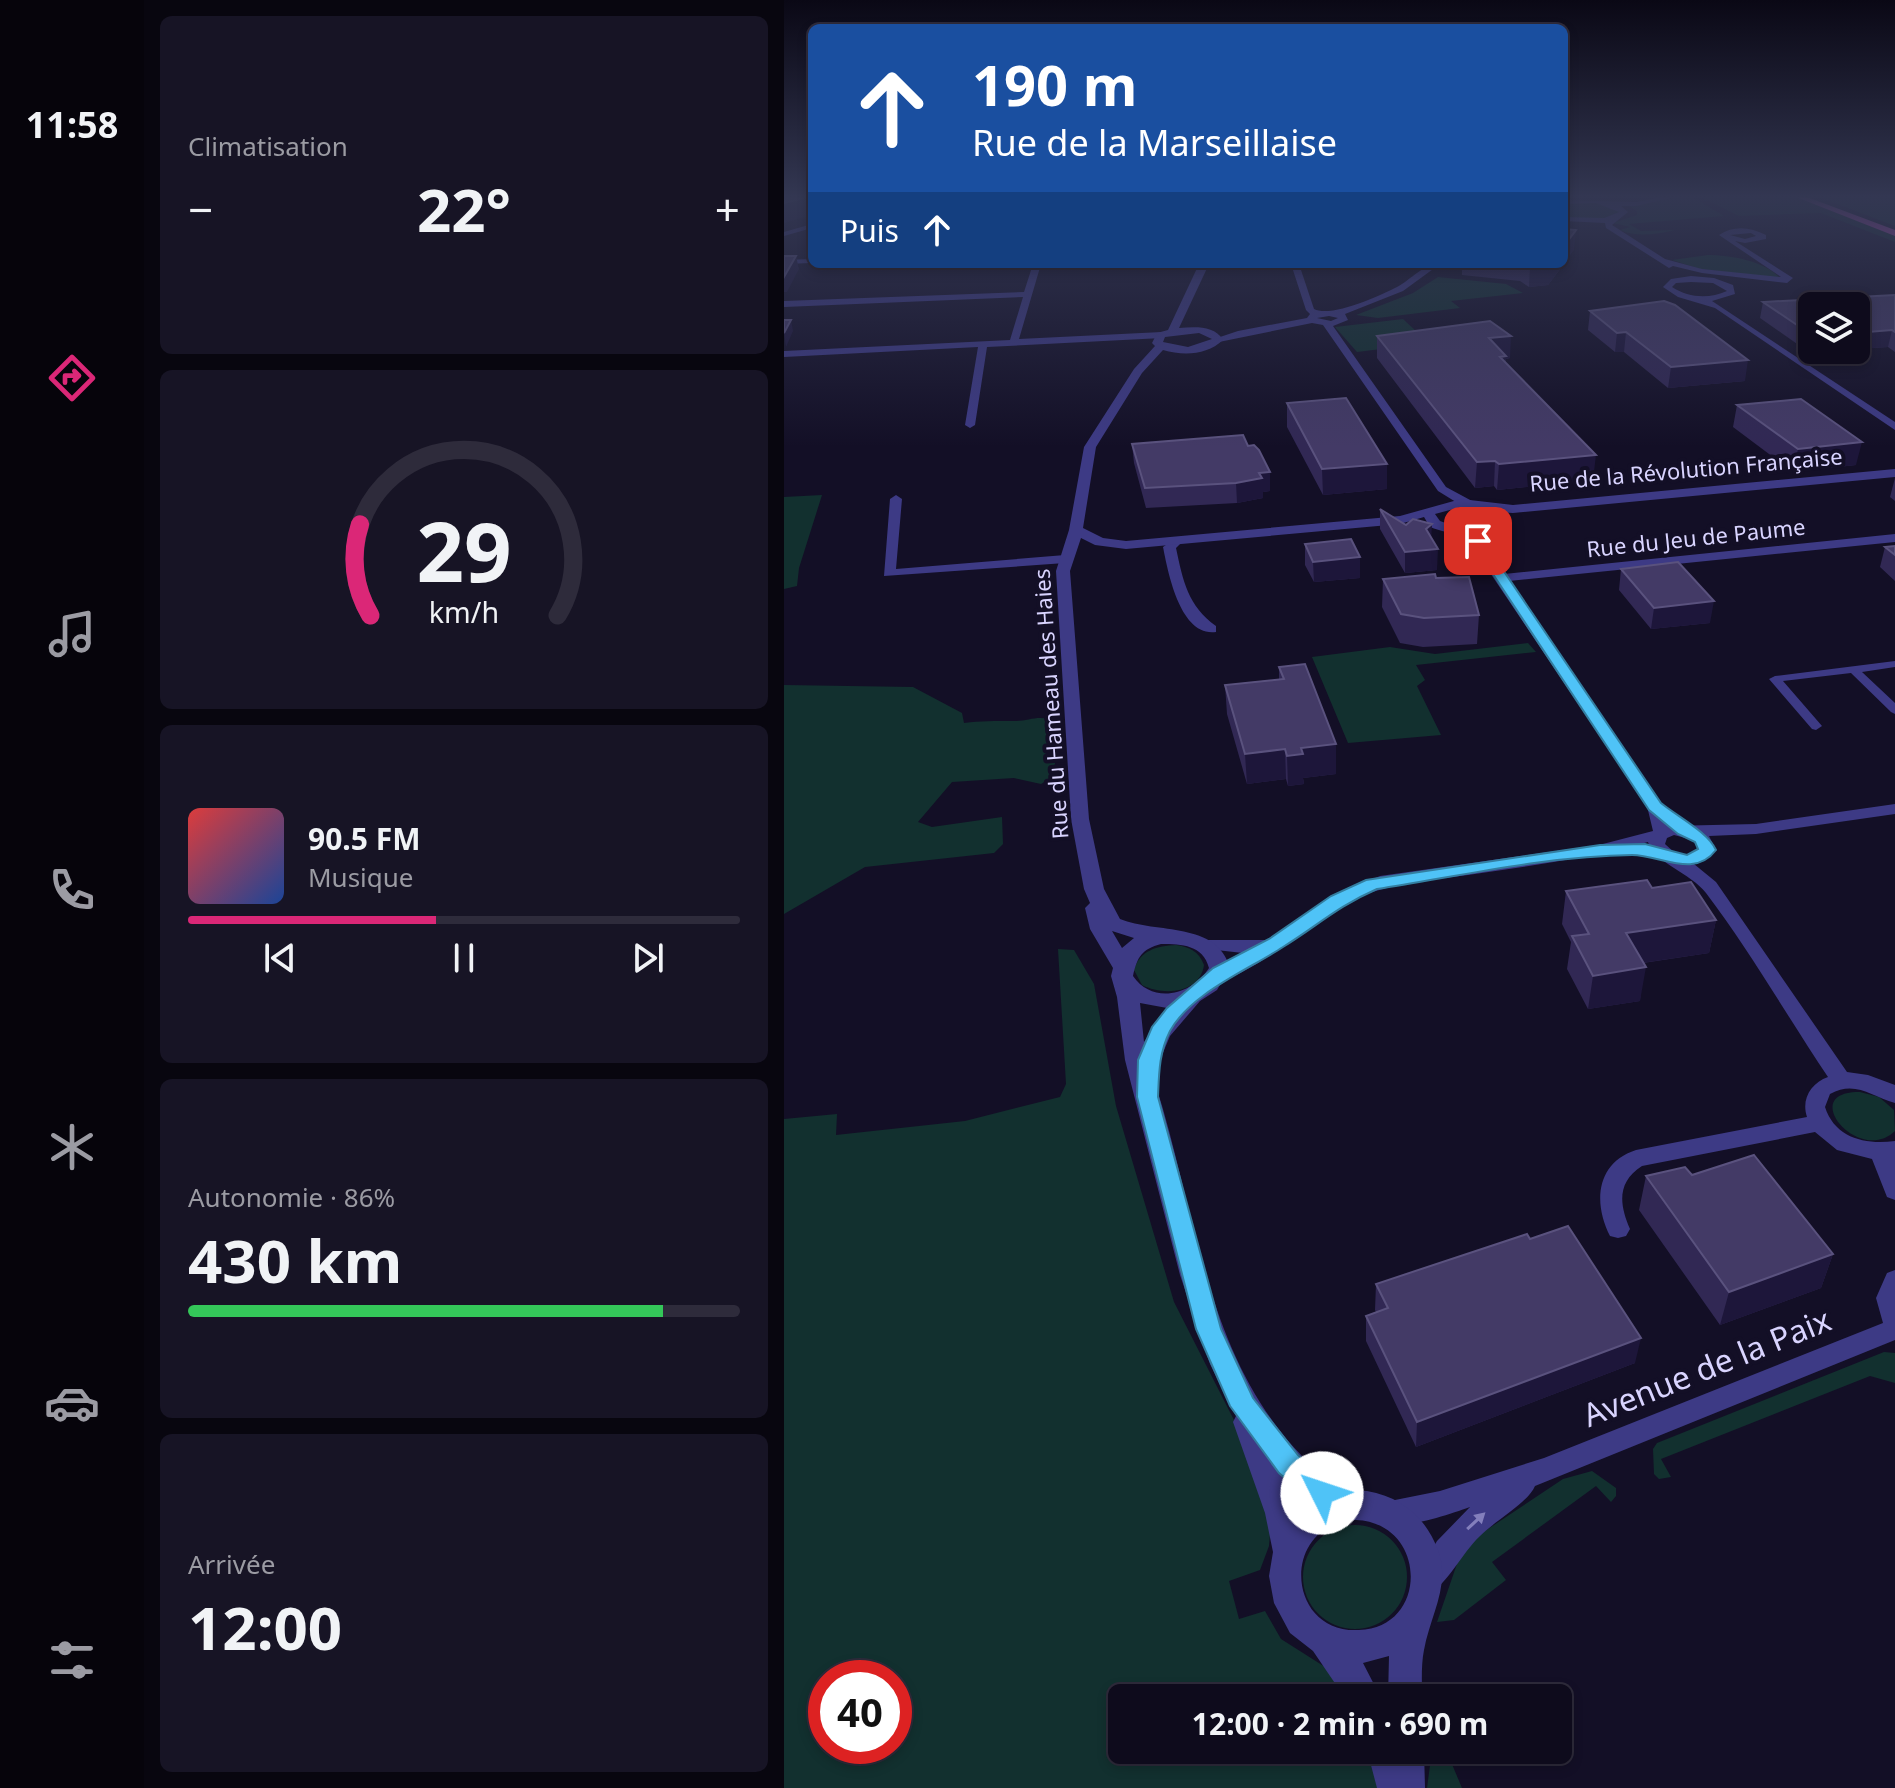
<!DOCTYPE html>
<html lang="fr">
<meta charset="utf-8">
<style>
body{margin:0;font-family:"Noto Sans",sans-serif;background:#171425;color:#f1f3f6;height:100vh;display:flex;flex-direction:column;font-size:30px;white-space:nowrap}
*{box-sizing:border-box;margin:0}
p{font-size:26px;color:#9b9ba3}
.icon{flex:none;width:44px;height:44px;fill:none;stroke:currentColor;stroke-width:2;stroke-linecap:round;stroke-linejoin:round}
.map{position:relative;flex:1;overflow:hidden}
.side{display:flex;flex-direction:column;gap:16px;padding:16px;background:#08060f;width:640px}
.side>*{flex:none}
.banner{position:absolute;left:24px;top:24px;width:760px;height:244px;border-radius:12px;box-shadow:0 4px 12px #0003,0 0 0 2px #2e2b3b;background:#1a4fa0;color:#fff;overflow:hidden}
.buttons{position:absolute;left:1014px;top:292px;display:grid;gap:16px}
.buttons a{display:grid;place-items:center;width:72px;height:72px;border-radius:12px;background:#0e0b1c;box-shadow:0 4px 12px #0003,0 0 0 2px #2e2b3b;font-size:40px}
.speed{position:absolute;left:24px;top:1660px;display:flex;gap:16px;font-size:40px;font-weight:700;text-align:center}
.speed>*{display:grid;place-content:center;width:104px;height:104px;border-radius:50%;background:#0e0b1c;box-shadow:0 4px 12px #0003,0 0 0 2px #2e2b3b;line-height:1}
.speed .limit{border:12px solid #d22;background:#fff;color:#111}
.pin{position:absolute;display:grid;place-items:center;width:68px;height:68px;color:#fff;margin:-34px;border-radius:16px;box-shadow:0 4px 12px #0006}
.me{position:absolute;width:88px;margin:-44px;rotate:311deg;stroke-linejoin:round;filter:drop-shadow(0 0 6px #0008)}
.turn{display:flex;align-items:center;gap:28px;height:168px;padding:0 32px;font-size:36px}
.turn .icon{width:104px;height:104px;stroke-width:2.5}
.turn b{display:block;font-size:56px;line-height:68px}
.then{display:flex;align-items:center;height:76px;padding:0 32px;background:#0003;gap:16px;font-size:30px}
.big{font-size:60px;font-weight:700;line-height:1.1}
.side .card{flex:1;display:flex;flex-direction:column;justify-content:center;gap:12px;min-width:0;padding:0 28px;border-radius:12px;background:#171425}
.side .dial{align-items:center;gap:0}
.dial svg{height:208px;overflow:visible;fill:none;stroke:#2e2b3b;stroke-width:7;stroke-linecap:round;text-anchor:middle}
.dial text{fill:#f1f3f6;stroke:none}
.song{display:flex;align-items:center;gap:24px}
.cover{width:96px;height:96px;border-radius:12px;background:linear-gradient(135deg,hsl(0 70% 55%),hsl(220 70% 35%))}
.played{height:8px;border-radius:4px;background:linear-gradient(90deg,#db2777 45%,#2e2b3b 45%)}
.keys{display:flex;justify-content:space-around;direction:ltr}
.heat{display:flex;justify-content:space-between;align-items:center;font-size:44px;direction:ltr}
.charge{height:12px;border-radius:6px;background:linear-gradient(90deg,#34c759 86%,#2e2b3b 0)}
.trip{position:absolute;left:324px;top:1684px;width:464px;height:80px;border-radius:12px;background:#0e0b1c;box-shadow:0 4px 12px #0003,0 0 0 2px #2e2b3b;font-weight:700;line-height:80px;text-align:center}
main{display:flex;flex:1;min-height:0}
.tab-bar{display:flex;flex-direction:column;width:144px;justify-content:space-around;align-items:center;background:#06040b;color:#9b9ba3}
.tab-bar .icon{width:56px;height:56px}
.tab-bar .active{color:#db2777}
.tab-bar b{font-size:36px;color:#f1f3f6}
.map>svg:first-child{display:block}
.green{fill:#12302f;fill-rule:evenodd}
.lines{fill:none;stroke-linecap:round;stroke-linejoin:round}
.pedestrian{fill:#3d3a85;fill-rule:evenodd}
.minor{fill:#3d3a85;fill-rule:evenodd}
.tertiary{fill:#3d3a85;fill-rule:evenodd}
.trunk{fill:#e055d1;fill-rule:evenodd}
.wall{fill:#312854}
.shaded-wall{fill:#1d163a}
.building{fill:#433a66;stroke:#5a527e;stroke-width:2}
.oneway{fill:#837fbc}
.route{fill:#4fc3f7;stroke:#337fa1;stroke-width:2}
.labels{text-anchor:middle;stroke-width:8;stroke-linejoin:round;paint-order:stroke}
.far-street-label{font-size:22px;fill:#d9d4ff;stroke:#130f26}
.near-street-label{font-size:32px;fill:#d9d4ff;stroke:#130f26}
</style>
<main>
<nav class="tab-bar">
<b>11:58</b>
<svg class="icon active" aria-label="directions" viewBox="0 0 24 24"><path d="M12 3l9 9-9 9-9-9zM9 14v-3h6M13 9l2 2-2 2"/></svg>
<svg class="icon" aria-label="music" viewBox="0 0 24 24"><path d="M9 18V5l10-2v13"/><circle cx="6" cy="18" r="3"/><circle cx="16" cy="16" r="3"/></svg>
<svg class="icon" aria-label="phone" viewBox="0 0 24 24"><path d="M5 4h4l2 5-3 2q2 4 5 5l2-3 5 2v4C11 20 4 13 5 4z"/></svg>
<svg class="icon" aria-label="climate" viewBox="0 0 24 24"><path d="M12 3v18M4 7l16 10M4 17L20 7"/></svg>
<svg class="icon" aria-label="car" viewBox="0 0 24 24"><path d="M5 17H2v-5l4-1 3-4h7l3 4 3 1v5h-3M9 17h6M6 11h13"/><circle cx="7" cy="17" r="2"/><circle cx="17" cy="17" r="2"/></svg>
<svg class="icon" aria-label="filters" viewBox="0 0 24 24"><path d="M4 7h16M4 17h16"/><circle cx="9" cy="7" r="2"/><circle cx="15" cy="17" r="2"/></svg>
</nav>
<section class="side">
<div class="card"><p>Climatisation</p>
<div class="heat"><a>−</a><b class="big">22°</b><a>+</a></div>
</div>
<div class="card dial"><svg viewBox="0 0 100 80">
<path d="M14 69A42 42 0 1 1 86 69"/>
<path d="M14 69A42 42 0 0 1 10 34" stroke="#db2777"/>
<text x="50" y="56" font-size="32" font-weight="700">29</text>
<text x="50" y="72" font-size="11">km/h</text>
</svg></div>
<div class="card">
<div class="song"><i class="cover"></i><div><b>90.5 FM</b><p>Musique</p></div></div>
<div class="played"></div>
<div class="keys"><svg class="icon" aria-label="previous" viewBox="0 0 24 24"><path d="M18 5L8 12l10 7zM5 5v14"/></svg><svg class="icon" aria-label="pause" viewBox="0 0 24 24"><path d="M8 5v14M16 5v14"/></svg><svg class="icon" aria-label="next" viewBox="0 0 24 24"><path d="M6 5l10 7-10 7zM19 5v14"/></svg></div>
</div>
<div class="card"><p>Autonomie · 86%</p><b class="big">430 km</b><div class="charge"></div></div>
<div class="card"><p>Arrivée</p><b class="big">12:00</b></div>
</section>
<div class="map">
<svg width="1111" height="1788" viewBox="0 0 1111 1788">
<rect width="100%" height="100%" fill="#130f26"/>
<path class="green" d="M 894,197 L 908,197 L 940,216 L 845,224 L 857,231 L 891,230 C 873,234 853,238 836,230 L 846,227 L 829,223 L 853,215 L 853,211 L 845,206 Z
M 917,197 L 1012,197 L 1111,235 L 1111,242 L 1037,213 L 955,216 Z
M 1035,197 L 1111,197 L 1111,226 Z
M 801,202 L 818,204 L 835,212 L 817,219 L 780,217 L 780,203 Z
M 924,255 C 946,255 981,261 996,278 L 916,269 L 888,260 Z
M 654,277 L 722,284 L 739,293 L 667,301 L 676,308 L 594,318 L 572,315 L 629,293 Z
M 619,319 L 645,343 L 573,352 L 551,327 Z
M 38,495 L 15,568 L 13,586 L 0,589 L 0,497 Z
M 744,643 L 752,652 L 632,665 L 641,680 L 633,686 L 657,735 L 564,743 L 528,657 L 606,647 L 651,654 Z
M 0,685 L 129,687 L 178,713 L 180,723 C 197,721 211,721 227,721 C 245,722 255,713 272,722 L 273,756 L 267,778 L 257,784 L 230,778 L 168,782 L 134,822 L 148,827 L 218,817 L 219,844 L 210,853 L 81,867 L 0,914 Z
M 392,945 C 405,947 415,951 420,965 C 416,994 379,996 358,985 L 350,970 C 356,950 373,946 392,945 Z
M 274,949 L 290,950 L 310,984 L 332,1106 L 390,1302 L 453,1426 L 487,1523 L 485,1546 L 476,1570 L 445,1581 L 455,1619 L 481,1611 L 497,1639 L 549,1672 L 568,1698 L 338,1698 L 338,1750 L 587,1750 L 597,1788 L 0,1788 L 0,1119 L 53,1114 L 52,1135 L 181,1121 L 276,1097 L 282,1084 ZM 42,1678 L 110,1678 L 110,1746 L 42,1746 Z
M 1076,1092 L 1095,1097 L 1110,1110 L 1111,1131 C 1075,1166 1012,1091 1076,1092 Z
M 1100,1352 L 1111,1353 L 1111,1383 L 1086,1376 L 877,1459 L 887,1477 L 875,1479 L 870,1474 L 869,1449 L 873,1443 Z
M 808,1471 L 832,1488 L 832,1496 L 827,1502 L 812,1486 L 708,1562 L 722,1580 L 670,1620 L 653,1622 L 676,1555 L 698,1533 L 779,1479 Z
M519 1577a52 52 0 1 1 104 0a52 52 0 1 1-104 0Z
M 648,1750 L 662,1750 L 678,1788 L 643,1788 Z"/>
<g class="lines">
<path class="pedestrian" d="M 1111,661 L 1111,667 L 1078,672 L 1111,703 L 1111,714 L 1107,712 L 1067,673 L 999,681 L 1038,726 L 1032,730 L 1028,729 L 985,679 L 991,676 Z"/>
<path class="minor" d="M 878,197 L 891,197 L 852,206 L 837,206 L 844,212 L 828,225 L 881,259 L 918,269 L 997,277 L 935,235 C 950,225 966,227 982,235 L 982,239 L 961,243 L 951,241 L 1009,278 L 1003,283 L 918,273 L 889,266 L 885,268 L 822,228 L 821,223 L 780,221 L 780,217 L 820,218 L 835,212 L 812,203 L 780,204 L 780,200 L 852,202 ZM 967,233 L 972,236 L 961,239 L 946,235 Z
M 28,224 L 28,228 L 0,236 L 0,232 Z
M 28,259 L 28,263 L 0,264 L 0,260 Z
M 249,264 L 257,264 L 235,339 L 378,332 L 383,335 L 378,338 L 203,347 L 191,425 L 186,428 L 181,425 L 194,347 L 0,357 L 0,351 L 226,340 L 239,297 L 0,307 L 0,301 L 240,292 Z
M 507,264 L 515,264 L 530,309 C 547,318 595,296 613,287 C 628,279 639,264 656,264 L 619,291 L 561,314 L 564,320 L 549,326 L 662,487 L 688,501 L 688,507 L 680,507 L 654,491 L 539,325 L 528,323 L 430,343 L 430,339 L 454,331 L 523,318 L 526,314 L 522,310 ZM 545,316 L 554,318 L 547,321 L 533,318 Z
M 907,276 L 930,278 L 949,285 L 951,294 L 928,301 L 1111,422 L 1111,430 L 931,308 L 894,297 L 879,287 L 887,279 ZM 907,282 L 929,283 L 943,291 C 925,299 905,298 888,287 L 892,283 Z
M 112,495 L 118,499 L 112,569 L 281,555 L 287,559 L 281,563 L 100,576 L 106,499 Z
M 666,526 C 690,525 708,556 720,574 L 1111,534 L 1111,542 L 725,581 L 879,806 L 885,826 L 972,824 L 1111,804 L 1111,814 L 972,834 L 925,836 L 932,850 L 923,855 L 917,854 L 909,840 L 890,835 L 883,838 L 881,844 L 892,854 L 912,856 L 915,860 L 910,864 L 932,882 L 1063,1072 L 1084,1075 L 1111,1085 L 1111,1103 C 1087,1096 1071,1080 1046,1094 L 1041,1107 C 1051,1138 1081,1145 1111,1141 L 1111,1200 L 1103,1197 L 1088,1159 L 1053,1150 L 1031,1132 L 858,1166 C 833,1182 835,1204 846,1229 L 842,1236 L 834,1238 L 826,1236 C 809,1203 812,1163 852,1150 L 1023,1117 C 1017,1099 1027,1083 1044,1077 C 1003,1016 966,951 922,893 C 908,874 868,861 864,842 C 805,858 745,866 684,875 C 642,881 599,883 561,904 C 534,918 453,988 425,981 L 422,976 L 425,971 L 459,953 L 414,948 L 412,944 L 414,940 L 483,940 L 547,896 L 596,876 L 815,845 L 869,831 L 863,806 L 690,549 L 666,532 Z
M 392,538 L 398,542 L 392,548 C 399,581 404,606 432,626 L 432,632 C 396,637 384,572 379,547 Z
M 1111,1270 L 1111,1340 L 751,1486 C 744,1503 709,1522 695,1537 C 679,1552 662,1586 645,1593 L 635,1589 L 631,1579 L 653,1541 L 686,1507 C 663,1515 619,1531 596,1521 L 592,1512 L 596,1503 L 656,1491 L 760,1458 L 1099,1323 L 1092,1298 L 1103,1273 Z"/>
<path class="tertiary" d="M 415,264 L 425,264 L 395,328 C 411,327 430,325 439,340 C 423,355 400,356 379,350 L 358,373 L 312,447 L 299,528 L 319,538 L 342,541 L 616,516 L 677,499 L 729,505 L 1111,469 L 1111,477 L 729,513 L 710,512 L 714,517 C 697,539 670,536 646,527 L 640,517 L 616,524 L 342,549 L 311,545 L 297,538 L 286,571 L 305,819 L 320,889 L 336,919 C 373,934 433,921 446,968 L 433,990 L 416,1001 L 386,1036 L 378,1055 L 372,1086 C 409,1202 419,1333 497,1432 C 513,1453 536,1475 560,1488 C 566,1492 575,1490 583,1491 C 618,1497 642,1518 654,1550 C 667,1585 646,1616 640,1650 C 637,1665 638,1682 638,1698 L 604,1698 L 605,1656 L 579,1663 L 597,1698 L 561,1698 L 529,1651 L 506,1633 L 490,1603 L 485,1576 L 489,1552 L 481,1513 L 449,1422 L 452,1416 L 426,1364 L 396,1275 L 341,1060 L 333,997 L 327,976 L 329,968 L 306,929 L 301,908 L 306,903 L 300,889 L 287,819 L 272,571 L 285,530 L 300,447 L 350,369 L 371,346 L 368,343 L 373,333 L 384,330 ZM 415,333 L 428,339 L 404,347 L 379,342 L 381,337 ZM 677,507 L 694,511 L 700,517 C 687,529 672,527 656,521 L 651,514 ZM 328,931 L 350,938 L 338,948 ZM 377,944 C 398,944 419,945 425,968 C 408,995 369,1005 349,976 C 353,957 358,949 377,944 ZM 356,1003 L 383,1008 L 360,1042 ZM 498,1475 L 529,1502 L 512,1514 L 511,1513 ZM 572,1520 C 644,1523 645,1628 575,1630 C 501,1634 496,1523 572,1520 Z
M 583,1750 L 640,1750 L 641,1788 L 593,1788 Z"/>
<path class="trunk" d="M 1012,197 L 1023,197 L 1111,230 L 1111,236 Z"/>
</g>
<path class="wall" d="M 678,264 L 780,264 L 764,285 L 745,287 L 736,281 L 678,275 Z
M 1111,295 L 1111,352 L 1104,347 L 1072,349 L 1072,306 L 1028,306 L 1028,350 L 1026,353 L 976,318 L 979,302 Z
M 806,311 L 961,381 L 884,388 L 840,352 L 831,352 L 804,330 Z
M 593,336 L 726,358 L 722,359 L 722,363 L 809,480 L 713,490 L 710,486 L 691,488 L 593,358 Z
M 503,403 L 603,464 L 603,489 L 539,495 L 503,427 Z
M 953,405 L 1072,465 L 1009,472 L 949,427 Z
M 348,444 L 464,446 L 486,472 L 486,491 L 479,492 L 479,498 L 453,503 L 362,508 L 350,463 Z
M 1111,478 L 1111,501 L 1106,497 Z
M 596,509 L 622,525 L 647,538 L 653,570 L 621,573 L 596,529 Z
M 521,544 L 576,557 L 576,578 L 530,582 L 521,565 Z
M 1111,546 L 1111,581 L 1096,567 L 1101,547 Z
M 837,569 L 926,623 L 867,629 L 835,590 Z
M 652,578 L 695,615 L 693,644 L 639,647 L 616,643 L 598,607 L 599,579 Z
M 495,667 L 552,744 L 552,774 L 519,778 L 520,784 L 504,786 L 502,779 L 463,784 L 443,714 L 441,685 L 495,679 Z
M 868,888 L 932,920 L 925,953 L 859,963 L 856,1001 L 804,1009 L 783,969 L 787,942 L 778,924 L 782,891 Z
M 908,1175 L 1049,1254 L 1037,1288 L 936,1325 L 855,1210 L 862,1176 Z
M 746,1239 L 851,1363 L 632,1447 L 582,1341 L 582,1316 L 592,1312 L 591,1310 L 592,1284 Z"/>
<path class="shaded-wall" d="M 20,198 L 24,216 L 0,223 L 0,203 Z
M 792,230 L 790,250 L 780,263 L 780,246 Z
M 12,256 L 15,269 L 3,292 L 0,292 L 0,277 Z
M 766,264 L 780,264 L 764,285 L 745,287 L 746,267 Z
M 7,320 L 9,331 L 2,347 L 0,333 Z
M 1108,330 L 1104,347 L 1072,349 L 1072,333 Z
M 842,332 L 840,352 L 831,352 L 833,333 Z
M 727,336 L 726,358 L 722,359 L 720,379 L 705,338 Z
M 1028,344 L 1028,350 L 1065,350 L 1026,353 Z
M 964,360 L 961,381 L 884,388 L 887,367 Z
M 1078,442 L 1072,465 L 1009,472 L 1014,449 Z
M 812,455 L 809,480 L 713,490 L 715,464 Z
M 711,461 L 710,486 L 691,488 L 693,462 Z
M 603,464 L 603,489 L 539,495 L 538,469 Z
M 486,472 L 486,491 L 479,492 L 479,498 L 453,503 L 452,483 L 475,473 Z
M 648,524 L 647,544 L 642,529 Z
M 654,549 L 653,570 L 621,573 L 621,552 Z
M 576,557 L 576,578 L 530,582 L 529,562 Z
M 930,601 L 926,623 L 867,629 L 870,608 Z
M 552,744 L 552,774 L 519,778 L 520,784 L 504,786 L 503,756 L 517,748 Z
M 501,749 L 502,779 L 463,784 L 461,754 Z
M 932,920 L 925,953 L 837,966 L 842,933 Z
M 862,967 L 856,1001 L 804,1009 L 809,976 Z
M 1049,1254 L 1037,1288 L 936,1325 L 945,1292 Z
M 857,1338 L 851,1363 L 632,1447 L 633,1422 Z"/>
<path class="building" d="M 0,197 L 16,197 L 20,198 L 0,203 Z
M 780,229 L 792,230 L 780,246 Z
M 0,256 L 12,256 L 0,277 Z
M 742,264 L 766,264 L 746,267 Z
M 1111,295 L 1111,332 L 1108,330 L 1072,333 L 1072,306 L 1028,306 L 1028,335 L 979,302 Z
M 880,301 L 891,305 L 964,360 L 887,367 L 842,332 L 833,333 L 806,311 Z
M 0,320 L 7,320 L 0,333 Z
M 706,321 L 727,336 L 705,338 L 722,356 L 716,357 L 812,455 L 715,464 L 711,461 L 693,462 L 593,336 Z
M 562,398 L 603,464 L 538,469 L 503,403 Z
M 1017,399 L 1078,442 L 1014,449 L 953,405 Z
M 459,435 L 464,446 L 470,445 L 475,450 L 486,472 L 475,473 L 478,478 L 452,483 L 361,488 L 348,444 Z
M 596,509 L 622,525 L 629,519 L 648,524 L 642,529 L 654,549 L 621,552 Z
M 567,539 L 576,557 L 529,562 L 521,544 Z
M 1111,546 L 1111,555 L 1101,547 Z
M 894,562 L 930,601 L 870,608 L 837,569 Z
M 651,574 L 652,578 L 685,577 L 695,615 L 640,618 L 617,614 L 599,579 Z
M 521,664 L 552,744 L 517,748 L 519,754 L 503,756 L 501,749 L 461,754 L 441,685 L 500,679 L 495,667 Z
M 863,880 L 868,888 L 907,882 L 932,920 L 842,933 L 862,967 L 809,976 L 788,936 L 805,934 L 782,891 Z
M 970,1155 L 1049,1254 L 945,1292 L 862,1176 L 901,1167 L 908,1175 Z
M 784,1226 L 857,1338 L 633,1422 L 582,1316 L 604,1308 L 592,1284 L 743,1234 L 746,1239 Z"/>
<defs><path id="oneway-solid" d="M-6-.8H1V-3.2L6.5 0L1 3.2V.8H-6Z" transform="scale(2)"/></defs>
<use class="oneway" href="#oneway-solid" transform="translate(692 1521) rotate(-43)"/>
<linearGradient id="sky" x2="0" y2="1"><stop stop-color="#0a0815"/><stop offset="0.44" stop-color="#333752"/><stop offset="1" stop-color="#333752" stop-opacity="0"/></linearGradient>
<rect width="1111" height="447" fill="url(#sky)"/>
<path class="route" d="M 689,539 L 698,539 L 877,803 C 894,817 924,832 932,850 C 910,879 877,855 848,855 C 763,856 676,876 593,889 C 554,906 533,926 499,947 C 464,970 407,993 386,1031 C 375,1053 375,1073 374,1097 L 437,1329 L 469,1398 L 514,1455 L 547,1484 L 551,1493 L 547,1502 L 538,1506 L 528,1502 L 495,1473 L 446,1406 L 412,1329 L 353,1097 L 354,1060 L 368,1027 L 383,1008 L 429,968 L 485,939 L 547,896 L 582,880 L 816,845 L 861,844 L 903,855 L 914,849 L 911,842 L 894,834 L 865,810 L 687,541 Z"/>
<g class="labels">
<g class="far-street-label">
<text transform="translate(902 470) rotate(-5)" y="8">Rue de la Révolution Française</text>
<text transform="translate(912 538) rotate(-6)" y="8">Rue du Jeu de Paume</text>
<text transform="translate(267 704) rotate(-94)" y="8">Rue du Hameau des Haies</text>
</g>
<g class="near-street-label">
<text transform="translate(923 1368) rotate(-22)" y="11">Avenue de la Paix</text>
</g>
</g>
</svg>
<div class="buttons">
<a><svg class="icon" aria-label="layers" viewBox="0 0 24 24"><path d="M12 4l9 5-9 5-9-5zM3 14l9 5 9-5"/></svg></a>
</div>
<div class="speed"><div class="limit">40</div></div>
<div class="pin" style="left:694px;top:541px;background:#d93025"><svg class="icon" aria-label="arrive" viewBox="0 0 24 24"><path d="M6 21V4h12l-3 4 3 4H6"/></svg></div>
<svg class="me" style="left:538px;top:1493px" viewBox="-20 -20 40 40"><circle r="19" fill="#fff"/><path d="M0-13L10 11 0 6-10 11z" fill="#4fc3f7"/></svg>
<div class="trip">12:00 · 2 min · 690 m</div>
<div class="banner">
<div class="turn"><svg class="icon" aria-label="ahead" viewBox="0 0 24 24"><path d="M12 20V5M6 11l6-6 6 6"/></svg><div><b>190 m</b>Rue de la Marseillaise</div></div>
<div class="then">Puis<svg class="icon" aria-label="ahead" viewBox="0 0 24 24"><path d="M12 20V5M6 11l6-6 6 6"/></svg></div>
</div>
</div>
</main>
